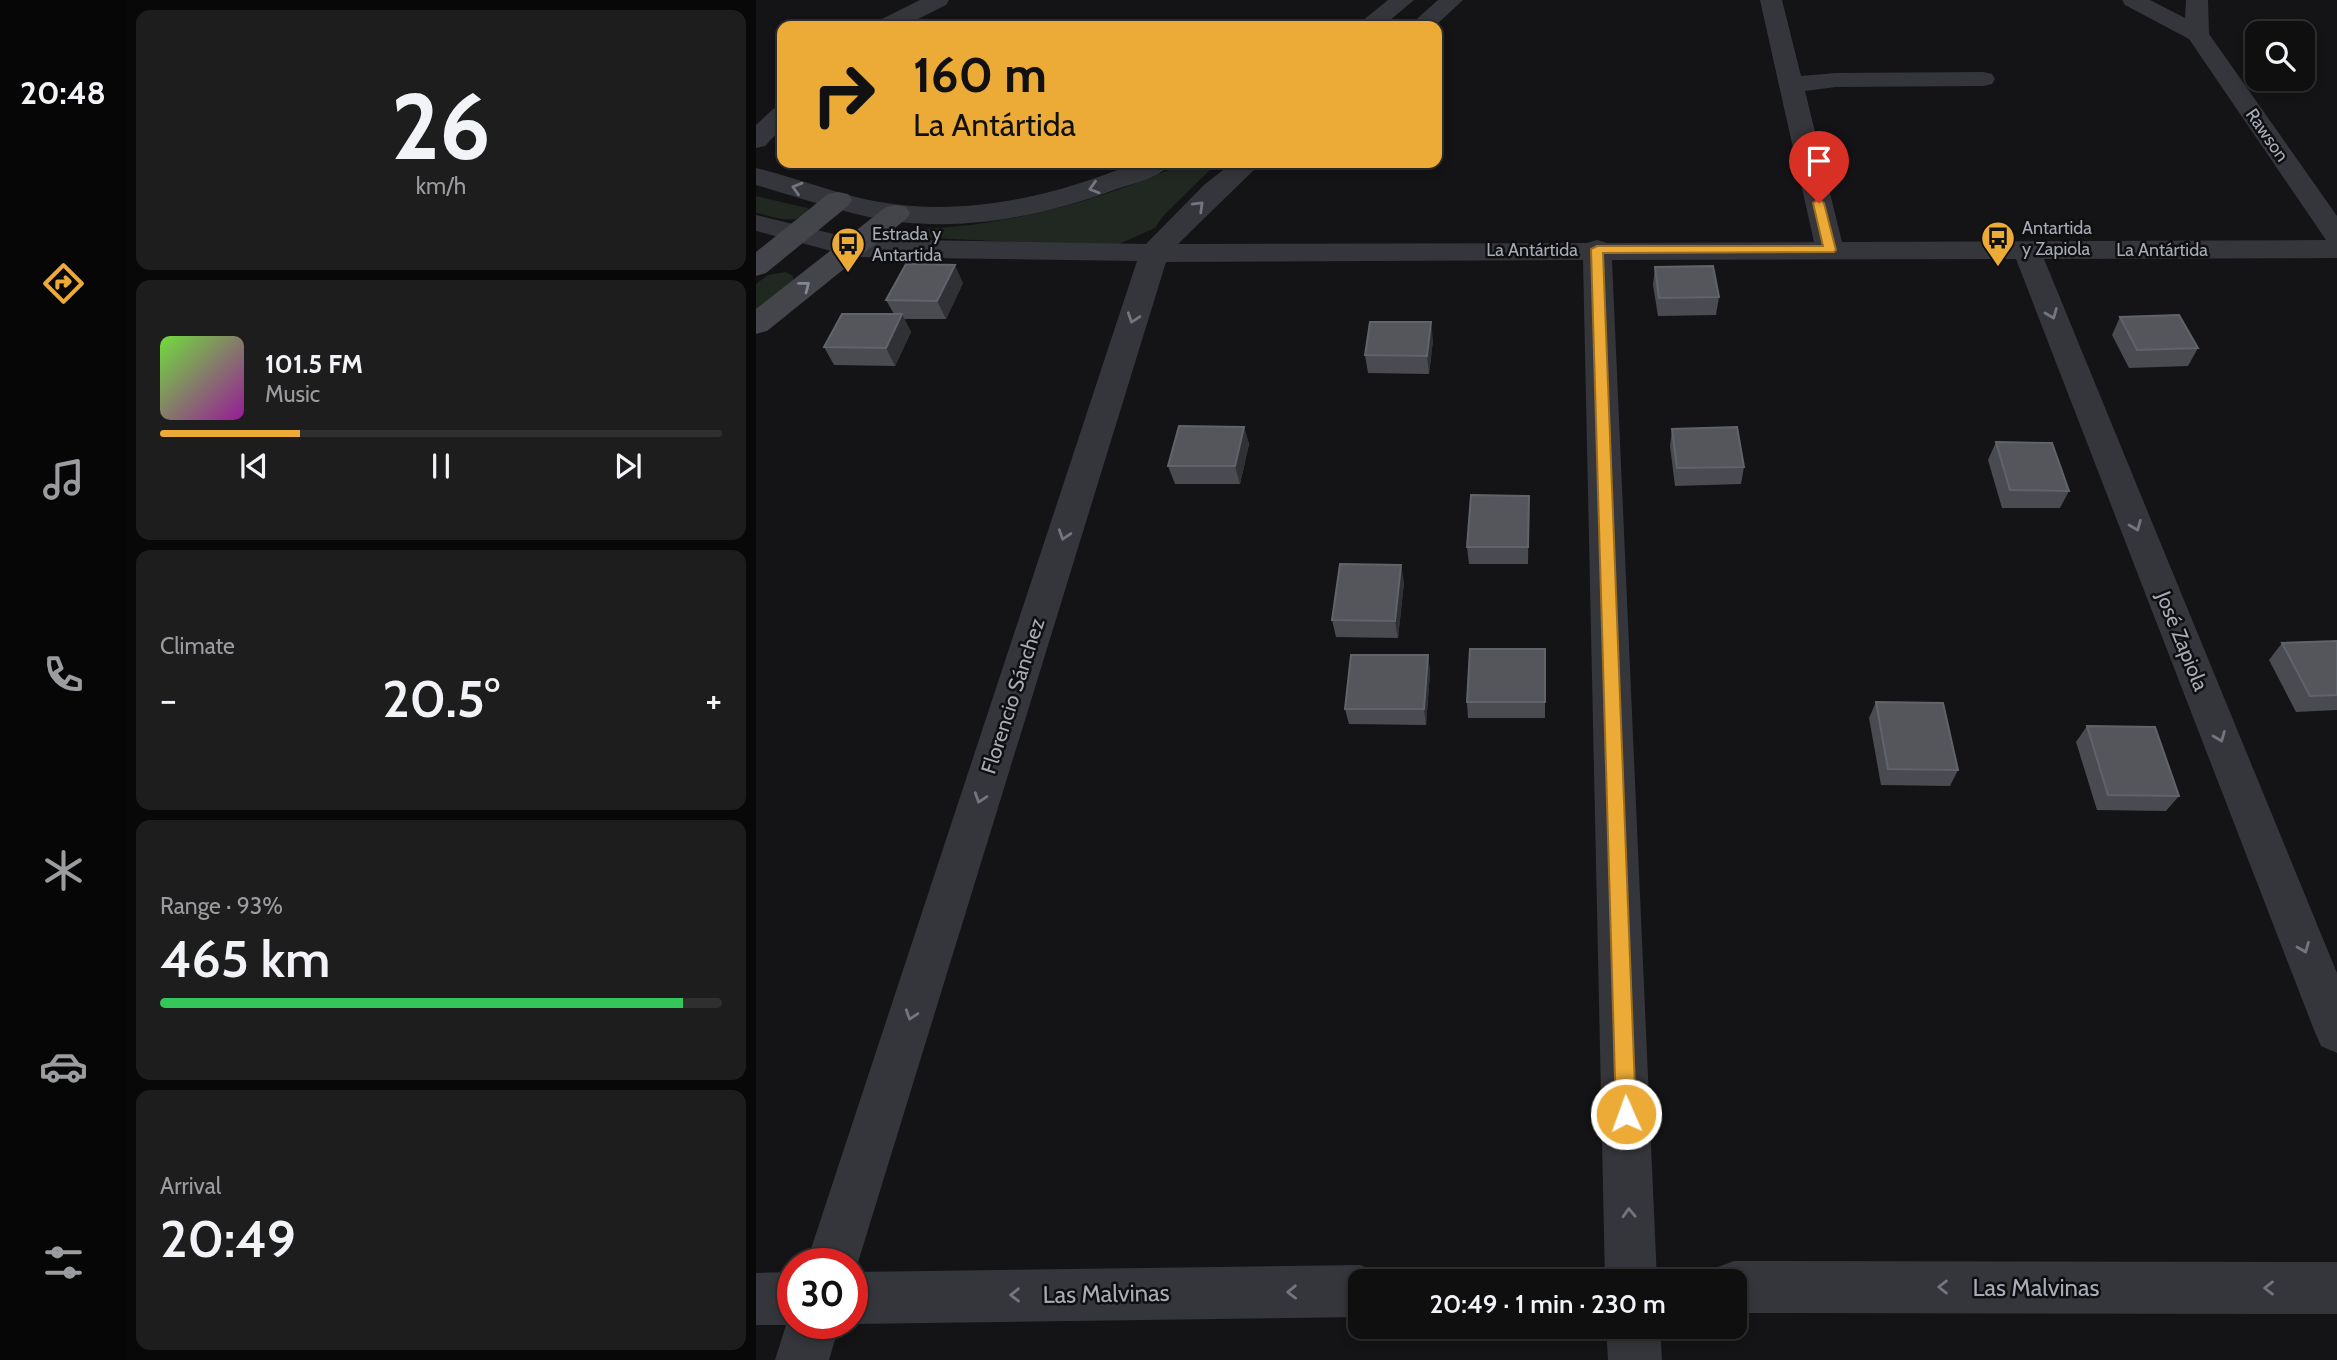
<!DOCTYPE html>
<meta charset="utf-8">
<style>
body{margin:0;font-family:Cabin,sans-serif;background:#1d1d1e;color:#f1f3f6;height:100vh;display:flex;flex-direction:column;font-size:26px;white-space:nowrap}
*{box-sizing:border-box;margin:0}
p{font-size:23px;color:#9b9c9f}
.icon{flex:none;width:38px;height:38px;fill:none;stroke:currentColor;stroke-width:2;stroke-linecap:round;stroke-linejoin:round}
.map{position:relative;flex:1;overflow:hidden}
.sheet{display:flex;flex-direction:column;gap:10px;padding:10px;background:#080809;width:630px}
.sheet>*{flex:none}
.top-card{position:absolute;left:21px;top:21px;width:665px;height:147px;border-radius:14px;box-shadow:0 4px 10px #0003,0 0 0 2px #2f2f30;background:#ecaa36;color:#111;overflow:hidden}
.controls{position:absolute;left:1489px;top:21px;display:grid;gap:14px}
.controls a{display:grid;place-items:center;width:70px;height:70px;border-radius:14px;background:#0f0f10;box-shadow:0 4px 10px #0003,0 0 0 2px #2f2f30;font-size:35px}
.speed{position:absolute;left:21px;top:1248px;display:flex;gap:14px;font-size:35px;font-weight:700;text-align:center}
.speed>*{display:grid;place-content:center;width:91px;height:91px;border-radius:50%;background:#0f0f10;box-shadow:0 4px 10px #0003,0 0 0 2px #2f2f30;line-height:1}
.speed .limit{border:10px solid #d22;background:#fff;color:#111}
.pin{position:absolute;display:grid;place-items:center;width:60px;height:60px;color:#fff;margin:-72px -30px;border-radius:50% 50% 50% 0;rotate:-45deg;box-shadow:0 0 7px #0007}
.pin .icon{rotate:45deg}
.me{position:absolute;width:77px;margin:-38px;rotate:358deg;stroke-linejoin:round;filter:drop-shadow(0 0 5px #0008)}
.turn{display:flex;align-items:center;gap:24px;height:147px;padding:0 21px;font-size:32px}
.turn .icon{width:91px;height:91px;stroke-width:2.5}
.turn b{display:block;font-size:49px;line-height:60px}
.big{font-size:52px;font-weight:600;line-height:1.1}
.sheet .tile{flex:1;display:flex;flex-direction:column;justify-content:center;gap:10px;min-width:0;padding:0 24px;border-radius:14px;background:#1d1d1e}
.sheet .dial{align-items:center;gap:0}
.dial b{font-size:91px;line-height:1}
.song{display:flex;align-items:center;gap:21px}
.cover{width:84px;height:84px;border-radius:10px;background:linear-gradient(135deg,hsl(100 70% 55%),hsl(300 70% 35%))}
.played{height:7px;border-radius:4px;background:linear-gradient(90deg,#ecaa36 25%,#2f2f30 25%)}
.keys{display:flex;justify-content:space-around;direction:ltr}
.heat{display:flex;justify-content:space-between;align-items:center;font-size:38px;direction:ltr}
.charge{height:10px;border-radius:5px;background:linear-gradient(90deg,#34c759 93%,#2f2f30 0)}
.trip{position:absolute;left:592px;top:1269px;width:399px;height:70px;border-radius:14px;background:#0f0f10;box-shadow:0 4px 10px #0003,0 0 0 2px #2f2f30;font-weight:600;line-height:70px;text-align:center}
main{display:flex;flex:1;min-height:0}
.dock{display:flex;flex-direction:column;width:126px;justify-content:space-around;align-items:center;background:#060606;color:#9b9c9f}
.dock .icon{width:49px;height:49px}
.dock .active{color:#ecaa36}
.dock b{font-size:32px;color:#f1f3f6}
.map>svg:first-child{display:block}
.green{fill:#202821}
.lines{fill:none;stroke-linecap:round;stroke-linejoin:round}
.minor{fill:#35363b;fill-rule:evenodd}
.secondary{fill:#43454a;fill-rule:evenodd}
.wall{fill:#4a4b51}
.shaded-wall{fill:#303135}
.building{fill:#54565c;stroke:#61636a;stroke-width:2}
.oneway{stroke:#73767f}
.oneway2{stroke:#838790}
.route{fill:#ecaa36;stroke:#996e23;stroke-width:2}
.labels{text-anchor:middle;stroke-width:5;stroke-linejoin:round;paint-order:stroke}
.far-street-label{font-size:18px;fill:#a6abb6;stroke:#0f0f11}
.far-poi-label{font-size:18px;fill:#a6abb6;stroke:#0f0f11;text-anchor:start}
.street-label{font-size:21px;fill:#a6abb6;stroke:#0f0f11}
.near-street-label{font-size:24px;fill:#a6abb6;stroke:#0f0f11}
</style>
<main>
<nav class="dock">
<b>20:48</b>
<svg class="icon active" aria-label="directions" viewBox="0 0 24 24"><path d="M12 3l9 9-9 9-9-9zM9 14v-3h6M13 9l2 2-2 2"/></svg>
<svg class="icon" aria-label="music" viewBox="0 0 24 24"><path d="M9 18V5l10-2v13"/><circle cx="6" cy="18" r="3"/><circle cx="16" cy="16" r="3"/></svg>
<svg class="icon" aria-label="phone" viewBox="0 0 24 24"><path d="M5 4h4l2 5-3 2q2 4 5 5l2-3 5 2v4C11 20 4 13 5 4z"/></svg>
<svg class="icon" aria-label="climate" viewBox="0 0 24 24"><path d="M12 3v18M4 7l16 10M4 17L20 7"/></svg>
<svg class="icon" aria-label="car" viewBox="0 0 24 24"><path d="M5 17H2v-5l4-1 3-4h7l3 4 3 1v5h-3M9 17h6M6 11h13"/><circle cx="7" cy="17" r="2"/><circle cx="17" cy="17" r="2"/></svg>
<svg class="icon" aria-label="filters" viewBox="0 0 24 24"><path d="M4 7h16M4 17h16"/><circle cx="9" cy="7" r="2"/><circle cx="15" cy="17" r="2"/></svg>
</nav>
<section class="sheet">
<div class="tile dial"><b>26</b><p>km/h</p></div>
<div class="tile">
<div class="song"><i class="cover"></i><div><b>101.5 FM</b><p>Music</p></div></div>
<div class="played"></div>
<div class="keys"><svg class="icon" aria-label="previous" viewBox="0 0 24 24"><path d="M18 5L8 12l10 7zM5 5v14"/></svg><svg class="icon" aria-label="pause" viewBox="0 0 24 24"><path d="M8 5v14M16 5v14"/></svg><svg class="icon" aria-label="next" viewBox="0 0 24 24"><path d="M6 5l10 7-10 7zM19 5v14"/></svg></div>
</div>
<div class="tile"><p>Climate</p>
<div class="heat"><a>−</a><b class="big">20.5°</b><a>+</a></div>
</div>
<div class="tile"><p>Range · 93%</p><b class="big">465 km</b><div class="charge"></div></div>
<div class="tile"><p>Arrival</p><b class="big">20:49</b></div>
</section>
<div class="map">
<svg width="1581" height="1360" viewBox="0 0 1581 1360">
<rect width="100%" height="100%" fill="#141416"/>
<path class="green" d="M 429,163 L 461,163 L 408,215 L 399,228 L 363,244 L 336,246 L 158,237 L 166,229 C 256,225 347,200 429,163 Z
M 0,196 L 51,208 L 53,210 C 37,227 21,217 0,213 Z
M 30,272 L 37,276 L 37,282 L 0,311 L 0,284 L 12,275 Z"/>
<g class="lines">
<path class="minor" d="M 164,0 L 193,0 L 190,5 L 148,26 L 118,26 L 122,21 Z
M 632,0 L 658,0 L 627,26 L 600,26 Z
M 682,0 L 707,0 L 679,26 L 653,26 Z
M 1004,0 L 1026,0 L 1045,76 L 1080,73 L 1227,72 L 1236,74 L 1239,79 L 1236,84 L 1227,86 L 1080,87 L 1049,91 L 1086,242 L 1570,240 L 1433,39 L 1369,5 L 1366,0 L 1394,0 L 1429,18 L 1430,0 L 1452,0 L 1453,34 L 1581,216 L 1581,258 L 1288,259 L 1581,973 L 1581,1053 L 1565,1046 L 1558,1030 L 1260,259 L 856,260 L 901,1281 L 849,1281 L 827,260 L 410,262 L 99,1272 L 604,1265 L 623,1272 L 626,1281 L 604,1281 L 604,1317 L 96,1324 L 93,1323 L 96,1323 L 96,1264 L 50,1264 L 381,261 L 98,257 L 0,231 L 0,215 L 98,239 L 390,244 L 448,185 L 476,163 L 505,163 L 422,244 L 831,243 L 841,240 L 851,243 L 1058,242 Z
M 26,106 L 26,128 L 9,146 L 0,148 L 0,125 L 17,109 Z
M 379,163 L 415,163 C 405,178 375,184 358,190 C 285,217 201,233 123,219 C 81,211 41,197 0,185 L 0,168 C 42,178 82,195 124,202 C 211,217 299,196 379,163 Z
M 978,1261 L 1581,1262 L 1581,1314 L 978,1313 L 978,1281 L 954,1281 L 959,1268 Z
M 37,1272 L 37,1323 L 84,1323 L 73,1360 L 19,1360 L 30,1325 L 0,1325 L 0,1273 Z
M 850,1326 L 904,1326 L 906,1360 L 852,1360 Z"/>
<path class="secondary" d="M 82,192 L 92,194 L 96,200 L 92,206 L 10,273 L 0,276 L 0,252 L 72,194 Z
M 140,205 L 150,207 L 154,213 L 150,219 L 11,331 L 0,334 L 0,309 L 130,207 Z"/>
</g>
<path class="wall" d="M 899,267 L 963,297 L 960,315 L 902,316 L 897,285 Z
M 207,283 L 190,319 L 148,319 L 155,332 L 139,366 L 78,365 L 68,347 L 138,314 L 130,300 Z
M 1364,317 L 1442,348 L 1432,366 L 1373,368 L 1356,335 Z
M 677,340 L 673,374 L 612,373 L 609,355 Z
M 488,427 L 493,444 L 484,484 L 419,484 L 412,466 Z
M 916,429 L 988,467 L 985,484 L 919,486 L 914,446 Z
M 1240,442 L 1313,491 L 1304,508 L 1246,508 L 1232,460 Z
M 773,496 L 772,564 L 713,564 L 711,547 Z
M 648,582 L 642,638 L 580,637 L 576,620 Z
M 1581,641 L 1581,710 L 1540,712 L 1513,660 L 1526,643 Z
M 789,649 L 789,718 L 712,718 L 711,702 Z
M 672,655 L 674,672 L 670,725 L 593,724 L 589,709 Z
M 1120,702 L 1202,770 L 1194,786 L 1125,785 L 1113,718 Z
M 1331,726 L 1423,796 L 1410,811 L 1341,810 L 1320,742 Z"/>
<path class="shaded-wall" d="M 199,265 L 207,283 L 190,319 L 181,301 Z
M 146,314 L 155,332 L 139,366 L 130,348 Z
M 675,322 L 677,340 L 673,374 L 671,356 Z
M 488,427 L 493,444 L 484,484 L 479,466 Z
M 645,565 L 648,582 L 642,638 L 639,621 Z
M 672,655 L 674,672 L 670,725 L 668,709 Z"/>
<path class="building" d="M 150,264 L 199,265 L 181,301 L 130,300 Z
M 957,266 L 963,297 L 903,298 L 899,267 Z
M 86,314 L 146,314 L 130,348 L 68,347 Z
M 1423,315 L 1442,348 L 1381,350 L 1364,317 Z
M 614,322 L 675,322 L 671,356 L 609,355 Z
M 423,426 L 488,427 L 479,466 L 412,466 Z
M 981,427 L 988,467 L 921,468 L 916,429 Z
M 1240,442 L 1296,443 L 1313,491 L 1254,490 Z
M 715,495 L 773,496 L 772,547 L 711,547 Z
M 584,564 L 645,565 L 639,621 L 576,620 Z
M 1581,641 L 1581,695 L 1554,696 L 1526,643 Z
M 714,649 L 789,649 L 789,702 L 711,702 Z
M 595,655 L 672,655 L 668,709 L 589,709 Z
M 1120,702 L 1187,703 L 1202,770 L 1132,769 Z
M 1331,726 L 1399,727 L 1423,796 L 1352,795 Z"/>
<defs><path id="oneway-chevron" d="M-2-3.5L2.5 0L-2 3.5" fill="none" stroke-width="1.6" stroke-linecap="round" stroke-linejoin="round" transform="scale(1.75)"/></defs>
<g class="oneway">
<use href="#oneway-chevron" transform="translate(41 188) rotate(-163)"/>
<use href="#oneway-chevron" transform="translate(338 188) rotate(163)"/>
<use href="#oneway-chevron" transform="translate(443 206) rotate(-44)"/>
<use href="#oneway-chevron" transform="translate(1296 314) rotate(68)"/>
<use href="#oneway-chevron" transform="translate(377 318) rotate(108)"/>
<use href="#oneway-chevron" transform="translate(1380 526) rotate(68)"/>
<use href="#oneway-chevron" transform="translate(308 535) rotate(108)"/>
<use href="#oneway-chevron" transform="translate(1464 737) rotate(68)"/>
<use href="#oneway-chevron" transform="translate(224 798) rotate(108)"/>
<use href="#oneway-chevron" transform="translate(1548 948) rotate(68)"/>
<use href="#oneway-chevron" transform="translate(155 1015) rotate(108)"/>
<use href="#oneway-chevron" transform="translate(873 1213) rotate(-92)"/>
<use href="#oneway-chevron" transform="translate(1187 1287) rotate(-180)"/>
<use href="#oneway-chevron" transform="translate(1513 1288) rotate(-180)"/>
<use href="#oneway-chevron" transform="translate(536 1292) rotate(179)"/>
<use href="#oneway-chevron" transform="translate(259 1295) rotate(179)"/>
</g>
<use class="oneway2" href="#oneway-chevron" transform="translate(49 286) rotate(-38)"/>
<path class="route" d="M 1063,199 L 1068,203 L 1080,250 L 1078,252 L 847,253 L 880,1114 L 877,1121 L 870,1124 L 863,1121 L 860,1114 L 835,249 L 841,246 L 1067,246 L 1057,203 Z"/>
<defs>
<g id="bus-pin" transform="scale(1.75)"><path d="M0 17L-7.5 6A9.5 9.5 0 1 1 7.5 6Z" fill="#ecaa36" stroke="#0f0f11"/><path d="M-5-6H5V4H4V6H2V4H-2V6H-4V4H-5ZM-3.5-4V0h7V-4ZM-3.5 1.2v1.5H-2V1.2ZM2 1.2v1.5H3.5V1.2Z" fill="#111"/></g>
</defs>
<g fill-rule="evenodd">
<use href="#bus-pin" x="1242" y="238"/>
<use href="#bus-pin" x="92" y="244"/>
</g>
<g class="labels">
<g class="far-street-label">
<text transform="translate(1511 135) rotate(55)" y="6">Rawson</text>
<text x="776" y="256">La Antártida</text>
<text x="1406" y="256">La Antártida</text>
</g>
<g class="far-poi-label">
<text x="1266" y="234">Antartida<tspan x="1266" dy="21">y Zapiola</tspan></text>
<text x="116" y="240">Estrada y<tspan x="116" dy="21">Antartida</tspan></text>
</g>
<g class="street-label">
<text transform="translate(1426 641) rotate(68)" y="7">José Zapiola</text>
<text transform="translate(257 696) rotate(-72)" y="7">Florencio Sánchez</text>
</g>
<g class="near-street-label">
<text x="1280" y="1296">Las Malvinas</text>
<text transform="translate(350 1294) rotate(-1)" y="8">Las Malvinas</text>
</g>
</g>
</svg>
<div class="controls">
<a><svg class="icon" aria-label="search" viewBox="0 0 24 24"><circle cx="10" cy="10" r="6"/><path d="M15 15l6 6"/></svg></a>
</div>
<div class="speed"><div class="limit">30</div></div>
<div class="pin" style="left:1063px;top:203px;background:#d93025"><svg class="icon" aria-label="arrive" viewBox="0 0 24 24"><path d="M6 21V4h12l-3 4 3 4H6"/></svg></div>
<svg class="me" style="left:870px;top:1114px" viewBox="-20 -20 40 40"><circle r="17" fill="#ecaa36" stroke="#fff" stroke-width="3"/><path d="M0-11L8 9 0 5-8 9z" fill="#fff"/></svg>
<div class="trip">20:49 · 1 min · 230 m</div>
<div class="top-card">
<div class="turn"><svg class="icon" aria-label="right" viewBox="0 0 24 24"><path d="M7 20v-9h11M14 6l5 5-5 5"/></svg><div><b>160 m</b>La Antártida</div></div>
</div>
</div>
</main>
